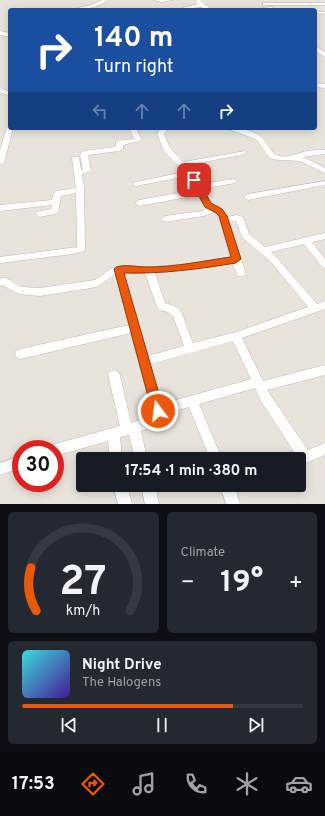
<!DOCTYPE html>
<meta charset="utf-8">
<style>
body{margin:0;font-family:Overpass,sans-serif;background:#242831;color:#f1f3f6;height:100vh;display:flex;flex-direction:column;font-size:15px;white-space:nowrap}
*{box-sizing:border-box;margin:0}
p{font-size:13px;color:#9ea1a6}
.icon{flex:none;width:22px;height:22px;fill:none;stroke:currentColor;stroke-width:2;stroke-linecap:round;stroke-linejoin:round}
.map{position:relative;height:504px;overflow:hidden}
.drawer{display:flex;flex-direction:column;gap:8px;padding:8px;background:#0d0f14;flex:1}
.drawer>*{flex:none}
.guide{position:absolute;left:8px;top:8px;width:309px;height:122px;border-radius:4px;box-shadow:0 2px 10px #0003;background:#1a4fa0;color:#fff;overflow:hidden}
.speed{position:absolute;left:12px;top:440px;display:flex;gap:8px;font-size:20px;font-weight:700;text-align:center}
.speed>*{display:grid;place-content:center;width:52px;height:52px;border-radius:50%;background:#171b24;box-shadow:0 2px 10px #0003;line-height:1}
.speed .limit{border:6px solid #d22;background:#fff;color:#111}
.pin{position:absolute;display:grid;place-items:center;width:34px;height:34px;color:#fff;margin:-17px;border-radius:8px;box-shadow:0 2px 6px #0006}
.me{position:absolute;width:44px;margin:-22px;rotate:345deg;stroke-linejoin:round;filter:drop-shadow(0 0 3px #0008)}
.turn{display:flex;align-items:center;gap:14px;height:84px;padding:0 20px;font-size:18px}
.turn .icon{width:52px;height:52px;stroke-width:2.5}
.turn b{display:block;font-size:28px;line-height:34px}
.lanes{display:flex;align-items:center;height:38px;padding:0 20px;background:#0003;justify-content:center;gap:20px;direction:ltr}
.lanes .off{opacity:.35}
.big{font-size:30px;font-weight:700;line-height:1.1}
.drawer .card{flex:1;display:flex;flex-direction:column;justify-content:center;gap:6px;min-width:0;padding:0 14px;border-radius:6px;background:#242831}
.drawer .dial{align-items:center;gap:0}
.dial svg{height:104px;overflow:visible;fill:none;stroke:#363941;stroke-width:7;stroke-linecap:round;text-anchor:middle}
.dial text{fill:#f1f3f6;stroke:none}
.song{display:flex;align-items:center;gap:12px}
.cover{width:48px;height:48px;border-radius:6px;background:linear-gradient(135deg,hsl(180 70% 55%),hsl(260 70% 35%))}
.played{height:4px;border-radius:2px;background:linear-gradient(90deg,#ea580c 75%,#363941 75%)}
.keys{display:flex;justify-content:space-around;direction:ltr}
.heat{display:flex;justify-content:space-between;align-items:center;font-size:22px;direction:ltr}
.drawer .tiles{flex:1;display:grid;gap:8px;grid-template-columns:1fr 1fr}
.card:last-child{grid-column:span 2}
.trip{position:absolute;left:76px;top:452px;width:230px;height:40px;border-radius:4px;background:#171b24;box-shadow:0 2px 10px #0003;font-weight:700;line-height:40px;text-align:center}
.dock{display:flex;height:64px;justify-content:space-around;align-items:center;background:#090b0e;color:#9ea1a6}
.dock .icon{width:28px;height:28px}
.dock .active{color:#ea580c}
.dock b{font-size:18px;color:#f1f3f6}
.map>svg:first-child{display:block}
.residential{fill:#e9e4db;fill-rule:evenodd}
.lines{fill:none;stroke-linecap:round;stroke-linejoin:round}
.minor-casing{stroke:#c1b9af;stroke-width:1}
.minor{fill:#fff;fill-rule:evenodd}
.route{fill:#ea580c;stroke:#983908}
</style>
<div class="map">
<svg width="325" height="504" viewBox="0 0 325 504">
<rect width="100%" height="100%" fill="#f5f2ec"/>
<path class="residential" d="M 0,0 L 325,0 L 325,504 L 0,504 ZM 10,10 L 315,10 L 315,128 L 10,128 ZM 21,449 L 55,449 L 55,483 L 21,483 ZM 83,459 L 299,459 L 299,485 L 83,485 Z"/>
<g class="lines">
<g class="minor-casing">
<path id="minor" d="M 102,0 L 108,0 C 97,8 82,10 69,10 L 91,5 Z
M 154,0 L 173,0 L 161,2 Z
M 195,0 L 200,0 L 212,10 L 207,10 L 201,7 L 184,9 L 182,8 L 198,4 Z
M 263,3 L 325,3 L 325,5 L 263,5 Z
M 270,7 L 272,7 L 272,9 L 250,10 Z
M 315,11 L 325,12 L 325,14 L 315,13 Z
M 0,31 L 10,33 L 10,37 L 0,35 Z
M 315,46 L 325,52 L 325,57 L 315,51 Z
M 315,83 L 325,84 L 325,88 L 315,87 Z
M 0,88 L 10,92 L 10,96 L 0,92 Z
M 10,125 L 10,128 L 13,128 L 4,163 L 0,165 L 0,150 L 7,127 Z
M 141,128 L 137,131 L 142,140 L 140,141 L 123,145 L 123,149 L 119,151 L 88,155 L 91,171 L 82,174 L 84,187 L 85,249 L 84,251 L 72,254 L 0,263 L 0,257 L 77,247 L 76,193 L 61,196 L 58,213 L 40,217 L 36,214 L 37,212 L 51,209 L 52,205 L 0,211 L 0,205 L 52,200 L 53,195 L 56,191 L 76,188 L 72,159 L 73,157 L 79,157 L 81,170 L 83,170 L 80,155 L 83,151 L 114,147 L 116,146 L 116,141 L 134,139 L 130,130 L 131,129 Z
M 161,128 L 168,128 L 164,134 L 170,148 L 183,162 L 245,151 L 246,153 L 242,155 L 187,165 L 200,184 L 235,179 L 236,181 L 235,183 L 202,189 L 211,203 L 222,209 L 227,217 L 237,215 L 243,217 L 249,234 L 265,247 L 325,233 L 325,239 L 312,242 L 325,259 L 325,268 L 322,267 L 304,244 L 271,252 L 278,259 L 317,304 L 325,301 L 325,309 L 242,338 L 263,381 L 325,365 L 325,375 L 267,390 L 308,450 L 325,443 L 325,455 L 299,466 L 299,459 L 293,459 L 296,455 L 261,401 L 255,388 L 199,404 L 222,459 L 210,459 L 189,407 L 165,414 L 166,419 L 164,423 L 141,431 L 147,459 L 135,459 L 129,435 L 120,437 L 122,459 L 110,459 L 108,441 L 55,456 L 55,449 L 49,449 L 51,446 L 55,444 L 120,426 L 108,375 L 110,372 L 114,370 L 118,372 L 120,375 L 131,423 L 153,416 L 131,333 L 20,359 L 16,357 L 15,354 L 16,351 L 20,349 L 129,325 L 116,274 L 97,287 L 40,296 L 19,294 L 2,285 L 0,286 L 0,278 L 6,278 L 21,287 L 40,288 L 95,280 L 110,269 L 119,266 L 149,267 L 186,264 L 230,257 L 219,217 L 214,212 L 204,216 L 165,222 L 161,219 L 165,216 L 202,211 L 208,208 L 205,207 L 198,195 L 139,206 L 135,203 L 139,200 L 195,190 L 187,176 L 136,186 L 132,184 L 136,182 L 184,172 L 164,151 L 157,134 ZM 236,221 L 242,237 L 272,263 L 308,307 L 236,332 L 193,343 L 181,311 L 175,306 L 165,303 L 155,273 L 186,270 L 232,263 L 238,276 L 244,276 L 246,274 L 229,222 ZM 125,273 L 145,273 L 156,304 L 159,310 L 168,312 L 173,316 L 184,346 L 148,356 ZM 233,341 L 251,379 L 162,404 L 150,364 Z
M 224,128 C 237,128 255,129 264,140 C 269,146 271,154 279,156 C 288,158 295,154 303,152 C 310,150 318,150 325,150 L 325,154 L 303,157 L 325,168 L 325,173 L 300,161 L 280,160 L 272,159 L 267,155 L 257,140 L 245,135 Z
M 325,181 L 325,185 L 248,200 L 244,197 L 248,194 Z
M 21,456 L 21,468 L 0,475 L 0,463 Z
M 113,485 L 127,485 L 132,504 L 118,504 Z
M 141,485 L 155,485 L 159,504 L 145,504 Z
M 220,485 L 234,485 L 240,504 L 226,504 Z"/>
</g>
<use href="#minor" class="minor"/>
</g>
<path class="route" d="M 191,178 L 197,178 L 211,203 L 222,209 L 227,216 L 241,259 L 236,263 C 199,269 162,274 124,273 L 164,411 L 162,415 L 158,416 L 154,415 L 152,411 L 114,269 C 118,263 139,267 147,267 C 175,267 203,261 231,257 L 219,216 L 216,213 L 205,207 L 190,180 Z"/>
</svg>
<div class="speed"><div class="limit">30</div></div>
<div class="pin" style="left:194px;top:180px;background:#d93025"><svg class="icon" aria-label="arrive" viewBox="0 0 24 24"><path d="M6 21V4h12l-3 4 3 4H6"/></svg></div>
<svg class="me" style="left:158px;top:411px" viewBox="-20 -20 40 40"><circle r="17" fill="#ea580c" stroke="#fff" stroke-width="3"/><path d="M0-11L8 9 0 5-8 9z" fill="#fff"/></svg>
<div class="trip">17:54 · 1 min · 380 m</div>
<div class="guide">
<div class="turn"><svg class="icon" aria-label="right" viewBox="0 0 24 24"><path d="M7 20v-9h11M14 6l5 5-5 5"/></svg><div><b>140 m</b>Turn right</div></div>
<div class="lanes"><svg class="icon off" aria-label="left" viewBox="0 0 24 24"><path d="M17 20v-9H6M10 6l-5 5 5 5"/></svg><svg class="icon off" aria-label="ahead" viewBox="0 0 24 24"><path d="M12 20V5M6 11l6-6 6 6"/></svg><svg class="icon off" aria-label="ahead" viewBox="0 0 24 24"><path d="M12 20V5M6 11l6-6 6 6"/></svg><svg class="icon" aria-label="right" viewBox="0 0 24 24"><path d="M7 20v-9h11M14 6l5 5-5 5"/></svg></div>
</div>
</div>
<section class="drawer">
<div class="tiles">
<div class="card dial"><svg viewBox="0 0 100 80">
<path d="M14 69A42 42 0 1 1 86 69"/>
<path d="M14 69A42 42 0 0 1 10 36" stroke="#ea580c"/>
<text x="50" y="56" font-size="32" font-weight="700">27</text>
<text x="50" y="72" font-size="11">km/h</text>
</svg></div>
<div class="card"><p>Climate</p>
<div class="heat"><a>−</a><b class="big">19°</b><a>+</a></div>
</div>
<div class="card">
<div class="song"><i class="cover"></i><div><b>Night Drive</b><p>The Halogens</p></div></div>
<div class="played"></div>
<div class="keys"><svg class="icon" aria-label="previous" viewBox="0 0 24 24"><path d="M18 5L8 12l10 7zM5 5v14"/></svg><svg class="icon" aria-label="pause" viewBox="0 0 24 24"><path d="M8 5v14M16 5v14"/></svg><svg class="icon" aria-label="next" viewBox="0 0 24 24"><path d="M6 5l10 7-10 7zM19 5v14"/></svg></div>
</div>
</div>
</section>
<nav class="dock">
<b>17:53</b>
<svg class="icon active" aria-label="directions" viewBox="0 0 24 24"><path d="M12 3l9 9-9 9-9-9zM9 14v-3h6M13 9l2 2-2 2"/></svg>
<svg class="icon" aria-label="music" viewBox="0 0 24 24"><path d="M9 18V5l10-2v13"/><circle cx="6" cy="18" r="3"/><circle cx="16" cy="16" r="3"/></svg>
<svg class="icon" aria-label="phone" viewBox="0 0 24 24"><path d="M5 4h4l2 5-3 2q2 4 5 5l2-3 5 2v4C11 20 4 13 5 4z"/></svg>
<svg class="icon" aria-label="climate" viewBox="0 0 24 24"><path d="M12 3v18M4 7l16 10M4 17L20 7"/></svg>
<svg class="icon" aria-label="car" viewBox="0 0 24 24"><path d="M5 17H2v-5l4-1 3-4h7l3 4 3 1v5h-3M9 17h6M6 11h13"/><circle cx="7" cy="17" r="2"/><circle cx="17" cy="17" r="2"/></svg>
</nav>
